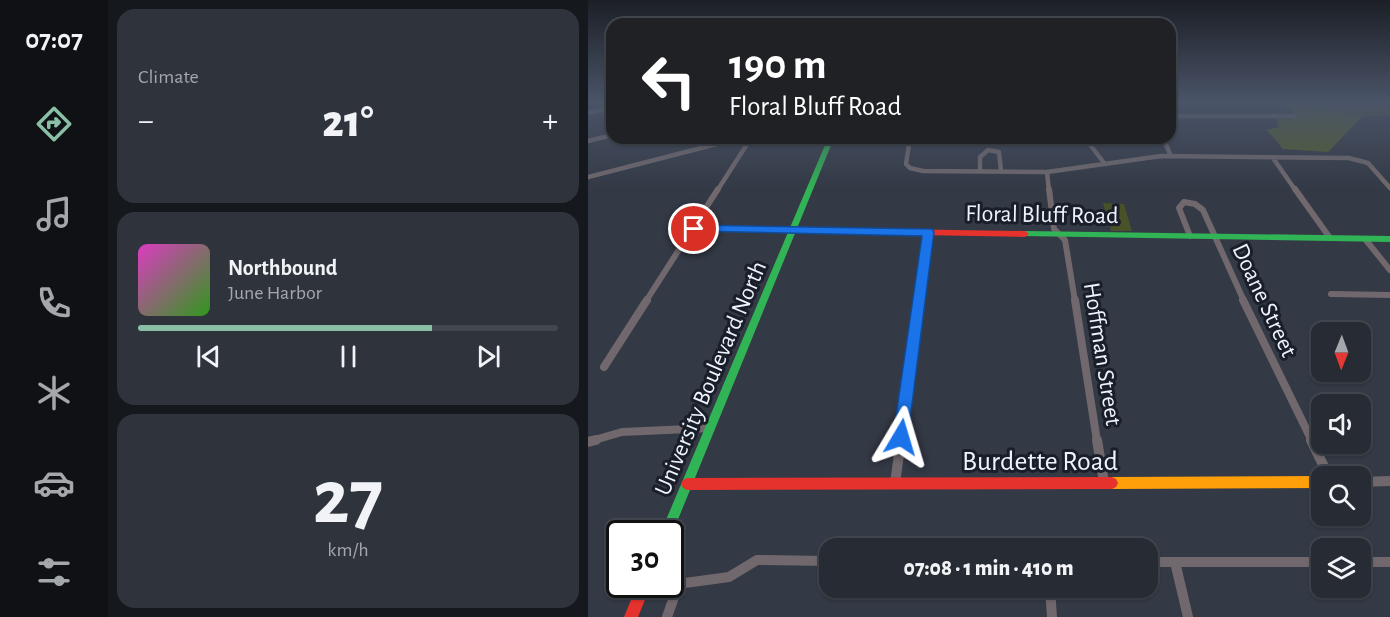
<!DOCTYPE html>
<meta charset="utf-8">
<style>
body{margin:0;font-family:"Alegreya Sans",sans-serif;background:#2e333c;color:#f1f3f6;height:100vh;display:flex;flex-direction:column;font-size:22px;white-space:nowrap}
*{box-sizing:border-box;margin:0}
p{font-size:20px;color:#a4a7ac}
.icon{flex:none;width:33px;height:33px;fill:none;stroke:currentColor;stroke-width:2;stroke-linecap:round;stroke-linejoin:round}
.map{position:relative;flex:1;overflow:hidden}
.drawer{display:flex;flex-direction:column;gap:9px;padding:9px;background:#15181d;width:480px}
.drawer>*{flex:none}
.banner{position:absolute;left:18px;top:18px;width:570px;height:126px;border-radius:18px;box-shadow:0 2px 4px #0004,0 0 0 2px #42474f;background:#202124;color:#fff;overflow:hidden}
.needle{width:39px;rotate:181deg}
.tools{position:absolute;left:723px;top:322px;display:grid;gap:12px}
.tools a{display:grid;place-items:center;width:60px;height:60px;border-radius:12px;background:#262b34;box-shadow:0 2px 4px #0004,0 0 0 2px #42474f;font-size:30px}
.speed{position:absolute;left:18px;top:520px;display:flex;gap:12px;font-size:30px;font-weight:700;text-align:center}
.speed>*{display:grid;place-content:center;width:78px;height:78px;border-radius:50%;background:#262b34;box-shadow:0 2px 4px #0004,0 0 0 2px #42474f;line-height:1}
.speed .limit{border:3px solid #111;border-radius:9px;background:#fff;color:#111}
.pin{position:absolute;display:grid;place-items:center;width:51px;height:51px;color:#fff;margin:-26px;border:3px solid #fff;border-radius:50%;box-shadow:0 2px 6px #0007}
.me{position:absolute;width:66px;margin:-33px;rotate:7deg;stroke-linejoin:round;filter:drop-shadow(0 0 4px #0008)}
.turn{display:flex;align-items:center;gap:21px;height:126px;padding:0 24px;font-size:27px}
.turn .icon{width:78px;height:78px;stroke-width:2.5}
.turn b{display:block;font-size:42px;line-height:51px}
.big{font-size:45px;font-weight:800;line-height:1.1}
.drawer .card{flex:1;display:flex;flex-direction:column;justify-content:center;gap:9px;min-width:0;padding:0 21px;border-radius:18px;background:#2e333c}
.drawer .dial{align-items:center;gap:0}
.dial b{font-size:78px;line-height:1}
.song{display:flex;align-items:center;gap:18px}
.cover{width:72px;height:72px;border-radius:9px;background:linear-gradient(135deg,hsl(310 70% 55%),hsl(110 70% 35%))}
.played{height:6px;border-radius:3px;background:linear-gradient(90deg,#8abfa5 70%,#42474f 70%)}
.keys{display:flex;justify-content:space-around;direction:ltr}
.heat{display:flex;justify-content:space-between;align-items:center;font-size:33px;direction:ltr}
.trip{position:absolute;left:231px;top:538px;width:339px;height:60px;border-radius:18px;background:#262b34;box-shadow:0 2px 4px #0004,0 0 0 2px #42474f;font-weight:800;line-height:60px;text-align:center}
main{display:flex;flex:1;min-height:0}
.tabs{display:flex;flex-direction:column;width:108px;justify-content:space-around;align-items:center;background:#0f1115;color:#a4a7ac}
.tabs .icon{width:42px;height:42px}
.tabs .selected{color:#8abfa5}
.tabs b{font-size:27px;color:#f1f3f6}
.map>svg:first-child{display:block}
.green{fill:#485128}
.forest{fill:#525e2b}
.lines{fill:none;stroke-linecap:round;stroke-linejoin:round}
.street-far3{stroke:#70686c;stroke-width:4.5}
.street-far2{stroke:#70686c;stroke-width:6}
.street-far1{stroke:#70686c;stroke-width:8}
.street{stroke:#70686c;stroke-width:10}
.fast{fill:#30b455;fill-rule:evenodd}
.slow{fill:#ff9f0a;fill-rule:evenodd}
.jam{fill:#e5322d;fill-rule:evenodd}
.route{fill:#1a73e8;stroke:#114b97;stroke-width:1.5}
.labels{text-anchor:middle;stroke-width:6;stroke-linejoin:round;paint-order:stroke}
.street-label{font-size:24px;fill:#eef4ff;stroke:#191e28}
.near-street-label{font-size:28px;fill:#eef4ff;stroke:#191e28}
</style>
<main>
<nav class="tabs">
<b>07:07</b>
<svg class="icon selected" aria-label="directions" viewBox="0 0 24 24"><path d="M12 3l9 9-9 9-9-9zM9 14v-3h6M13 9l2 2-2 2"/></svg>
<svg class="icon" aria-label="music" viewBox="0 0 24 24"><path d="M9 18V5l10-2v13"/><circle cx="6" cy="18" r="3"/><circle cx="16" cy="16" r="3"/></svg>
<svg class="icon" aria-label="phone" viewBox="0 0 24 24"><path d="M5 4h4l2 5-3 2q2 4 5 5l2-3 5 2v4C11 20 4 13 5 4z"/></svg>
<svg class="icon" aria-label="climate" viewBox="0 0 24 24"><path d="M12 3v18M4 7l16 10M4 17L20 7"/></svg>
<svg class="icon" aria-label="car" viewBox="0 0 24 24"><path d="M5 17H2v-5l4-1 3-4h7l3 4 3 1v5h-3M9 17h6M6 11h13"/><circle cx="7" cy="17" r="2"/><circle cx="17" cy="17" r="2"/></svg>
<svg class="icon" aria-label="filters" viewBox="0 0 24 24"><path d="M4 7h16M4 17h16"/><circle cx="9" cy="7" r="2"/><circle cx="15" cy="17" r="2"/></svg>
</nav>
<section class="drawer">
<div class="card"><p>Climate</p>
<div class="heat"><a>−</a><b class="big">21°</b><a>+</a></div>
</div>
<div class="card">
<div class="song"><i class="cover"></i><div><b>Northbound</b><p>June Harbor</p></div></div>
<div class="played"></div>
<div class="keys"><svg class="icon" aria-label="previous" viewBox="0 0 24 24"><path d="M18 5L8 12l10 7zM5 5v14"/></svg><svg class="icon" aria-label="pause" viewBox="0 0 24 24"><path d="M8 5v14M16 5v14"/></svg><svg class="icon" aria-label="next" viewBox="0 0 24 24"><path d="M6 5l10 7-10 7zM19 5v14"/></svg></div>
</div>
<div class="card dial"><b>27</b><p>km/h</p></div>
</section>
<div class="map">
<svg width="802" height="617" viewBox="0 0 802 617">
<rect width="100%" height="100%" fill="#333945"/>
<path class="green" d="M 700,102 L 802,102 L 802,116 L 775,116 Z
M 515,203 L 536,204 L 544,231 L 523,231 Z"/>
<path class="forest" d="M 671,102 L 700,102 L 775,116 L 740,152 L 695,149 L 679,130 L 691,127 L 688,119 L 706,119 L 702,107 Z"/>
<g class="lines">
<path class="street-far3" d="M 0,113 L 24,107
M 582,116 L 707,116
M 231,138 L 287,138
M 322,138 L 318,164 L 322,168 L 335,171 L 459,172 L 573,156 L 761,158 L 780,163 L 802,188
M 497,138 L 516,163
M 575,138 L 583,156
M 0,141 L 24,135
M 685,158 L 708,191
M 392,171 L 392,157 L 400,150 L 411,152 L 413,171
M 459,172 L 461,191
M 0,177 L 152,138
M 129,191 L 163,138"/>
<path class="street-far2" d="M 461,189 L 466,229 L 477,240 L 487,301
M 707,189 L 742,238
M 602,236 L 591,208 L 596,202 L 607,204 L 615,210 L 656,301
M 777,239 L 802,270
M 743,294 L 802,295
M 58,301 L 130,189
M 331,301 L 340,232"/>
<path class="street-far1" d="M 487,300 L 509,441
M 655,300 L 724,441
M 16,367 L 59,300
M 3,441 L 34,432 L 123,428
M 313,441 L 331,300"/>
<path class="street" d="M 509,440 L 516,482
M 723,440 L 741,477
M 0,442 L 8,440
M 772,482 L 802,481
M 307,483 L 313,440
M 560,562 L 734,562
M 587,562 L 600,617
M 772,562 L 802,562
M 82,585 L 141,577 L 169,560 L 242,561
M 55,588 L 79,585
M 462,588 L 464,617
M 79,617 L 91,583"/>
<path class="fast" d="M 240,138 L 246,138 L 82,539 L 82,534 L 72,534 Z
M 437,231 L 802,236 L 802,242 L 434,236 L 433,234 Z"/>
<path class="slow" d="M 734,476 L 736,477 L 734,477 L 734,488 L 524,489 L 520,487 L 518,483 L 520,479 L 524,477 Z"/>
<path class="jam" d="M 106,226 L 437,231 L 441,234 L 437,237 L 103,231 L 102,229 Z
M 524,477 L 528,479 L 530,483 L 528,487 L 524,489 L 99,490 L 95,488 L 93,484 L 95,480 L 99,478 Z
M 49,585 L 63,585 L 50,617 L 36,617 Z"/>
</g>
<linearGradient id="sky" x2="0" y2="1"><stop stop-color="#1c1f26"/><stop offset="0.54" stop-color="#4a5468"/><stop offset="1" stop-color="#4a5468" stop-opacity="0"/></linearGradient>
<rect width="802" height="189" fill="url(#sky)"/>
<path class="route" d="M 106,225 L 344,229 L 346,232 L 319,443 L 313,446 L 307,443 L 305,437 L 334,236 L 101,231 L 100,229 Z"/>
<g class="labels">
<g class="street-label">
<text transform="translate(454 214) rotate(1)" y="8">Floral Bluff Road</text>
<text transform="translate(677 300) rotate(65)" y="8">Doane Street</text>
<text transform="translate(515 354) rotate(81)" y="8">Hoffman Street</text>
<text transform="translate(122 378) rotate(-67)" y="8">University Boulevard North</text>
</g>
<g class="near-street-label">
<text x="452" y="470">Burdette Road</text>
</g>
</g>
</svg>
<div class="tools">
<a><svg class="needle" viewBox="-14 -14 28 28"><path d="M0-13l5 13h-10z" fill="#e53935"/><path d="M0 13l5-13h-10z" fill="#a4a7ac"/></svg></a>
<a><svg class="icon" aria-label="sound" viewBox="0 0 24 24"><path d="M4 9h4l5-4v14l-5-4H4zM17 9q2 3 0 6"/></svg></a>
<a><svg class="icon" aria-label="search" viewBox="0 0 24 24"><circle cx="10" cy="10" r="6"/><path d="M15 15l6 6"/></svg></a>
<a><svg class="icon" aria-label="layers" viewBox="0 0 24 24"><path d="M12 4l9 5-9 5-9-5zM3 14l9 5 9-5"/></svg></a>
</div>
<div class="speed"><div class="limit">30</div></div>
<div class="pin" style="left:106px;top:229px;background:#d93025"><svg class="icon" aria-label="arrive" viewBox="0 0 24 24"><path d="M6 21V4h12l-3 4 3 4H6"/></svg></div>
<svg class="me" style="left:313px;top:437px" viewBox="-20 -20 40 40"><path d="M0-17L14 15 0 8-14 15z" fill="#1a73e8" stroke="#fff" stroke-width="4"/></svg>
<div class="trip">07:08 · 1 min · 410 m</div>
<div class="banner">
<div class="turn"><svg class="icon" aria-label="left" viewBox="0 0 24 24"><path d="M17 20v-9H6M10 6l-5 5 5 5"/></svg><div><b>190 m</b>Floral Bluff Road</div></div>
</div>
</div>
</main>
